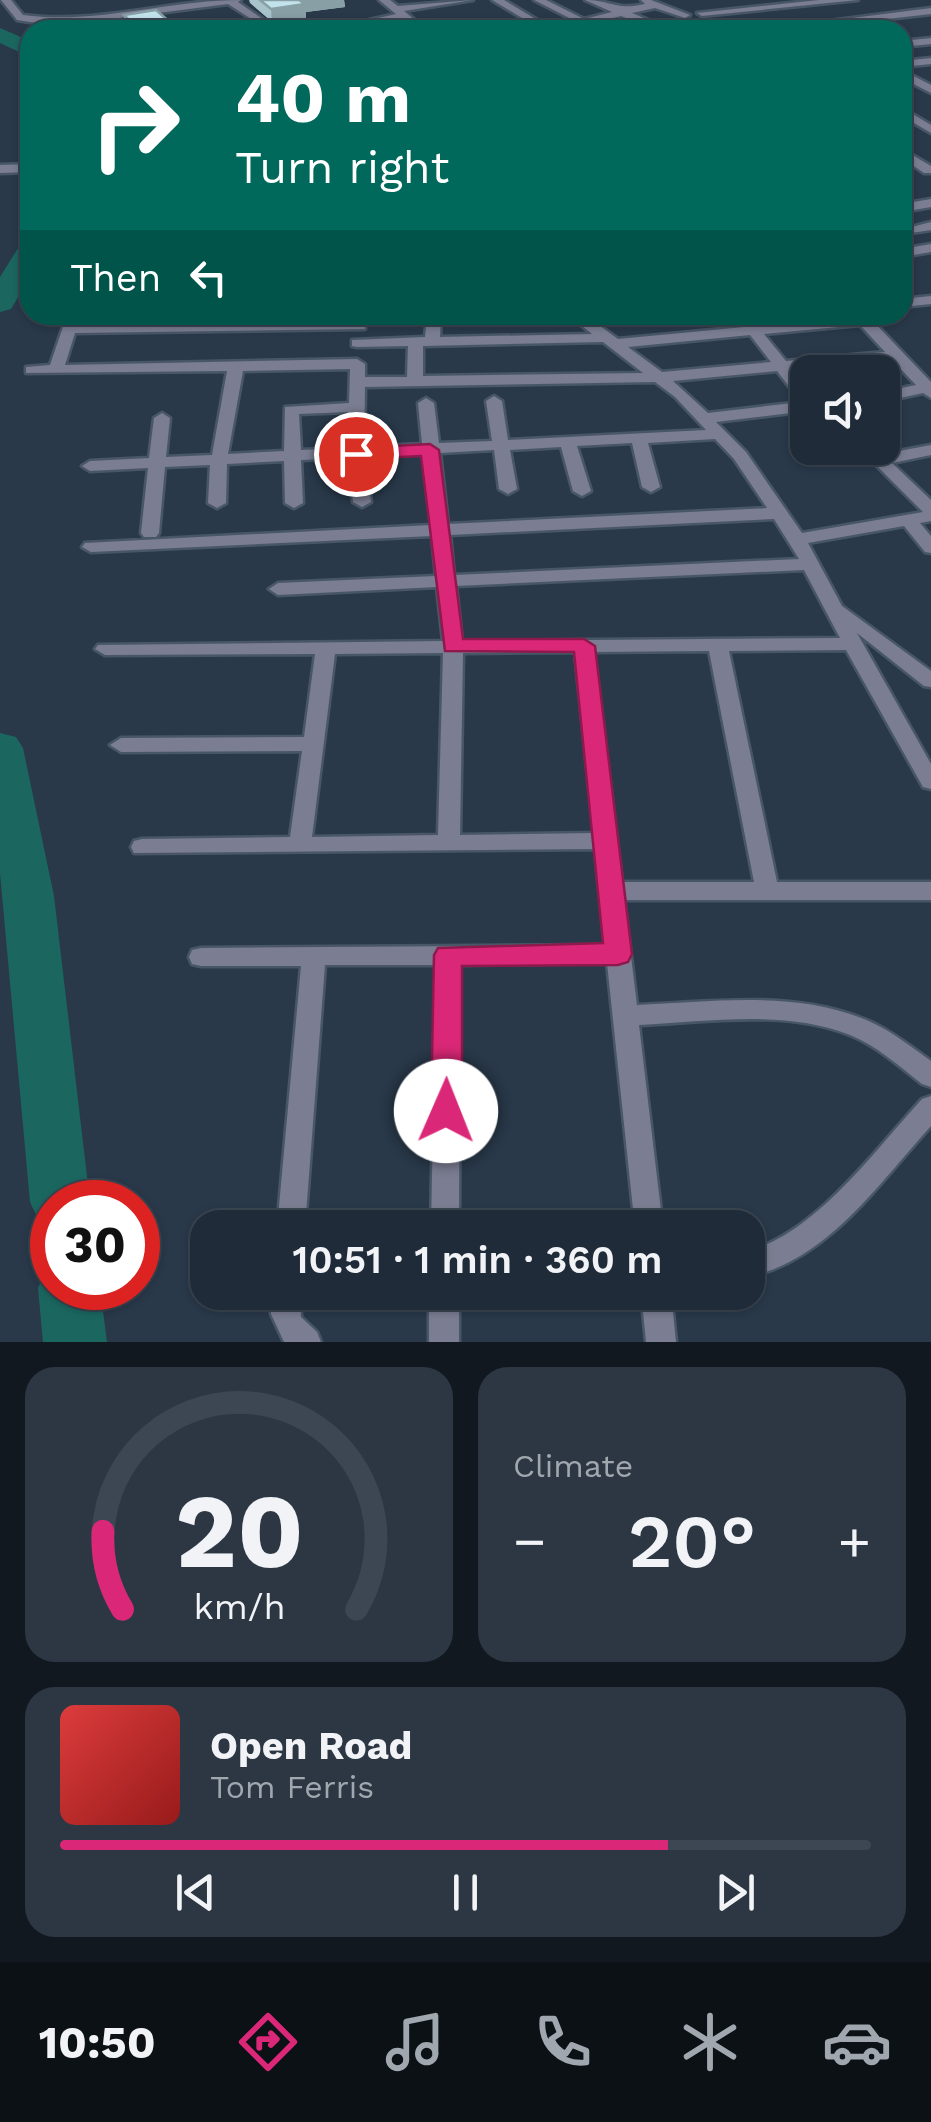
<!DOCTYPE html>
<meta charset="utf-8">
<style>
body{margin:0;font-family:"Work Sans",sans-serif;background:#2c3743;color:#f1f3f6;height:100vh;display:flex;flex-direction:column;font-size:38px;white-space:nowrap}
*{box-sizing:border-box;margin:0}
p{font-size:32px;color:#a1a7ae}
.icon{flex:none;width:55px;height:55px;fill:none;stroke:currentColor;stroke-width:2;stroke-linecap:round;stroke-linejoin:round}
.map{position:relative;height:1342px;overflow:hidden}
.side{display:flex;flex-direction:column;gap:25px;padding:25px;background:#11181f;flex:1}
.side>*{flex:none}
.hud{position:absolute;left:20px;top:20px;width:892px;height:305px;border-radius:30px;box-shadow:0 2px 8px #0004,0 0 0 2px #3c4753;background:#00695c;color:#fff;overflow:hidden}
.tools{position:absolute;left:790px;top:355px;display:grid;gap:20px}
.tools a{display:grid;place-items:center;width:110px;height:110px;border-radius:20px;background:#1f2b38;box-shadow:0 2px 8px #0004,0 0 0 2px #3c4753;font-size:50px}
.speed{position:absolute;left:30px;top:1180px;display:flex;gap:20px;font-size:50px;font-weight:700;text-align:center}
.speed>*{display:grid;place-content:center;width:130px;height:130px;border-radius:50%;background:#1f2b38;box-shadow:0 2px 8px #0004,0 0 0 2px #3c4753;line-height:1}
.speed .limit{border:15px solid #d22;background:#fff;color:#111}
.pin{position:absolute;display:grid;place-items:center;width:85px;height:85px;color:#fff;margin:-42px;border:5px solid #fff;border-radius:50%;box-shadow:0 2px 10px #0007}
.me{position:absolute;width:110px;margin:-55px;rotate:1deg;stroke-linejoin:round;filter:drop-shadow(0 0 8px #0008)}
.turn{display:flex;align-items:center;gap:35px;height:210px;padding:0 50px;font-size:45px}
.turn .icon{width:130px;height:130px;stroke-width:2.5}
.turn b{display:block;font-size:70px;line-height:85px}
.then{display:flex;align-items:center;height:95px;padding:0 50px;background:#0003;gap:20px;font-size:38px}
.big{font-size:75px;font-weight:600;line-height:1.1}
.side .widget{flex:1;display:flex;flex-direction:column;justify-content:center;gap:15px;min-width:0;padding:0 35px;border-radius:30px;background:#2c3743}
.side .dial{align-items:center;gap:0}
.dial svg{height:260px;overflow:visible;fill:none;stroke:#3c4753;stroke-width:7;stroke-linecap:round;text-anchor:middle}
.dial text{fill:#f1f3f6;stroke:none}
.song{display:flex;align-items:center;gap:30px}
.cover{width:120px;height:120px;border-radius:15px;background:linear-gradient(135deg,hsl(0 70% 55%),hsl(0 70% 35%))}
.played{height:10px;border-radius:5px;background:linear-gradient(90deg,#db2777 75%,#3c4753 75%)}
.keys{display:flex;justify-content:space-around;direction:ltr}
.heat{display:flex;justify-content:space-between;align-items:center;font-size:55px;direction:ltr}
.side .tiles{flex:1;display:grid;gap:25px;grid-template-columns:1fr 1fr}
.widget:last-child{grid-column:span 2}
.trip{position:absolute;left:190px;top:1210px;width:575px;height:100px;border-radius:30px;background:#1f2b38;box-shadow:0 2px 8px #0004,0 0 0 2px #3c4753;font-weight:600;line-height:100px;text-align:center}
.tabs{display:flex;height:160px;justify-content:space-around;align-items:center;background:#0c1116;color:#a1a7ae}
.tabs .icon{width:70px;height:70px}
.tabs .on{color:#db2777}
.tabs b{font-size:45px;color:#f1f3f6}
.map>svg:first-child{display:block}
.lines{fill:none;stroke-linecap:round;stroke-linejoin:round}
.river{fill:#1b6760;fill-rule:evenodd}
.minor-casing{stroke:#485767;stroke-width:5}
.minor{fill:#7b7d92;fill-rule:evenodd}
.wall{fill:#a8c3cb}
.shaded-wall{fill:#889fa5}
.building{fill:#c3e3ec;stroke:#889fa5;stroke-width:2.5}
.route{fill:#db2777;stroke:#8e194d;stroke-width:2.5}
</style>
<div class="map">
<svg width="931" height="1342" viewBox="0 0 931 1342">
<rect width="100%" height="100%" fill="#29394a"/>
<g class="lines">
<path class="river" d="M 0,28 L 30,41 L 30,57 L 0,43 Z
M 30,242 L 30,277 L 11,309 L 0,312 L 0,277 L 20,245 Z
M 0,733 L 16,737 L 23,748 L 54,896 L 90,1202 L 52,1202 L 52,1226 L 39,1221 L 30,1202 L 0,873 Z
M 52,1265 L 52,1288 L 100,1288 L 107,1342 L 43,1342 L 38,1288 L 47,1267 Z"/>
<g class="minor-casing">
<path id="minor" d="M 1,0 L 11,0 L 23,15 C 95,25 168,0 241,0 L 238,2 L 264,20 L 256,22 L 228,4 L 56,26 L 17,20 Z
M 379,0 L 390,0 L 398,6 L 473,0 L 404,11 L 427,30 L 416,30 L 402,19 L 346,30 L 325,30 L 396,14 Z
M 492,0 L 504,0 L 554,30 L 542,30 Z
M 534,0 L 546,0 L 584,19 L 612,12 L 585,0 C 611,0 616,11 645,4 L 641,0 L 651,0 L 690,15 L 685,18 L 655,8 L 632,13 L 672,30 L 658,30 L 621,16 L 592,23 L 598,27 L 593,30 Z
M 819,0 L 858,0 L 702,16 L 697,13 Z
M 931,8 L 931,14 L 790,30 L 759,30 Z
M 931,38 L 931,44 L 902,47 L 902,41 Z
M 931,58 L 931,64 L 902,67 L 902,61 Z
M 902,70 L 931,85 L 931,93 L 902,78 Z
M 902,108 L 931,125 L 931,133 L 902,116 Z
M 902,149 L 931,166 L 931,173 L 924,173 L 902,158 Z
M 30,164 L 30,172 L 0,173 L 0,165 Z
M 931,199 L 931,207 L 902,212 L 902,204 Z
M 931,222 L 931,230 L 911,233 L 904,229 Z
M 931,244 L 931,252 L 902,257 L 902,249 Z
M 931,296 L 931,304 L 902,307 L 902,299 Z
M 67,315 L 81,315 L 78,324 L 360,322 L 365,323 L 365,329 L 75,333 L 65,365 L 357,359 L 365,364 L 365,377 L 407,377 L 408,346 L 357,347 L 352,346 L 352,340 L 425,337 L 427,315 L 441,315 L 440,337 L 592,334 L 569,315 L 585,315 L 618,339 L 744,327 L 735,315 L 750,315 L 758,326 L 852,315 L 869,317 L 931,382 L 931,398 L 923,393 L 882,402 L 882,392 L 916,385 L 892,360 L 792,370 L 808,389 L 808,411 L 716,422 L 746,452 L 802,533 L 923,512 L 859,448 L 876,448 L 883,454 L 931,445 L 931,455 L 892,463 L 931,500 L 931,521 L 920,523 L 931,536 L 931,553 L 925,552 L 904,526 L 808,543 L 842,606 L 931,671 L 931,687 L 924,686 L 857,633 L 931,764 L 931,789 L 923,787 L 846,650 L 729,651 L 777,882 L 931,882 L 931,900 L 624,900 L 637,1005 C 714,1002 800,989 873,1023 C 894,1033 913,1048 931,1061 L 931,1087 L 922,1084 C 899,1066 877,1046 850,1035 C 785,1009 707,1022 639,1025 L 663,1228 L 635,1228 L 607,963 L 460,965 L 459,1228 L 431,1228 L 436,965 L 325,965 L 305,1228 L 277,1228 L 301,966 L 201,966 L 192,964 L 189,957 L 192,950 L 201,948 L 605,945 L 595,849 L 134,853 L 131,847 L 134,841 L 142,839 L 290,837 L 302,751 L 121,752 L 110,745 L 121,738 L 304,737 L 315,654 L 105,655 L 95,649 L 98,645 L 443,641 L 437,587 L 278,595 L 269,589 L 278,583 L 436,576 L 432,536 L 91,552 L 82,547 L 85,543 L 431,525 L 423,454 L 365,457 L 371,502 L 362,507 L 353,502 L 348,458 L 301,460 L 303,503 L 294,508 L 285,503 L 284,461 L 227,464 L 226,503 L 217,508 L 208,503 L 210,465 L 165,467 L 159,533 L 156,537 L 144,537 L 141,533 L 148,468 L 90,471 L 82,466 L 90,461 L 149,458 L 154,418 L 162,413 L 170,418 L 166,457 L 212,455 L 227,371 L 26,373 L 26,367 L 50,365 ZM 860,325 L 885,352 L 786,361 L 764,334 ZM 750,335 L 771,362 L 662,372 L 628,347 ZM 603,342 L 643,373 L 423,376 L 423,346 ZM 350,369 L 349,403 L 285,407 L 284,451 L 228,454 L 243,371 ZM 777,371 L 801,402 L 708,413 L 673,381 ZM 655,382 L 675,397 L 706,430 L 508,440 L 502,401 L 494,396 L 486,401 L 492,441 L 439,443 L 434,403 L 426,398 L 418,403 L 422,444 L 364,447 L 365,387 ZM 348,412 L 348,448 L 301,450 L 299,414 ZM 715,439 L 734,459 L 767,508 L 448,524 L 440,453 L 494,450 L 499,489 L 508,494 L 517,489 L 510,450 L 561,447 L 573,491 L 582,496 L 591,491 L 577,446 L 632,443 L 642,487 L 651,492 L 660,487 L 648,443 ZM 774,519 L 799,559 L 454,575 L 450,535 ZM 804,570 L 840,638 L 462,641 L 456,586 ZM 709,651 L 754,882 L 622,882 L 594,652 ZM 575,652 L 594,833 L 460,835 L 463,653 ZM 443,653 L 438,835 L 312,837 L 335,654 Z
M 931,1096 L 931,1126 C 879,1183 828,1260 748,1277 L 748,1251 C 816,1233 875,1150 922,1099 Z
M 270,1292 L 300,1292 L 301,1317 L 317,1332 L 321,1342 L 284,1342 L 271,1314 Z
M 429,1292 L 459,1292 L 459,1342 L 429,1342 Z
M 641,1292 L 671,1292 L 676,1342 L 646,1342 Z"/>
</g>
<use href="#minor" class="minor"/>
</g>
<path class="wall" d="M 249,0 L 344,0 L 345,7 L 306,12 L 306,18 L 272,22 L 250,3 Z
M 124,15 L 179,30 L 128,30 L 126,28 Z"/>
<path class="shaded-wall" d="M 299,0 L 344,0 L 345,7 L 306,12 L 306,18 L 272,22 L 271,9 Z"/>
<path class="building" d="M 260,0 L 299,0 L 305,4 L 271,9 Z
M 156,10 L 179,30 L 139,30 L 124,15 Z"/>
<path class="route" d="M 430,444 L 439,450 L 463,639 L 584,639 L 595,646 L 632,954 L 628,962 L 618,965 L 462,966 L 462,1111 L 457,1120 L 446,1124 L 435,1120 L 431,1111 L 434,955 L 438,948 L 603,943 L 574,652 L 445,651 L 421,456 L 356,459 L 346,454 L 356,448 Z"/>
</svg>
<div class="tools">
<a><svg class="icon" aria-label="sound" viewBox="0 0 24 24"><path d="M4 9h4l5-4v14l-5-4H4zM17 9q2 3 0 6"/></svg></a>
</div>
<div class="speed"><div class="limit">30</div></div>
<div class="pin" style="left:356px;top:454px;background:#d93025"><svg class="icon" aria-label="arrive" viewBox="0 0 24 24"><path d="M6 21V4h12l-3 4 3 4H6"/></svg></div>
<svg class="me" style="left:446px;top:1111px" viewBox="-20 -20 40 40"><circle r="19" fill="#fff"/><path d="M0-13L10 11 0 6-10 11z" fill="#db2777"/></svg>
<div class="trip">10:51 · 1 min · 360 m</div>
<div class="hud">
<div class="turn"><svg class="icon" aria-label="right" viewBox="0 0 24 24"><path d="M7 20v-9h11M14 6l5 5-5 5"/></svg><div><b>40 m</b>Turn right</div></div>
<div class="then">Then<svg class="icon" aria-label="left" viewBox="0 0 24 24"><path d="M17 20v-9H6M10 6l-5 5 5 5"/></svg></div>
</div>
</div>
<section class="side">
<div class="tiles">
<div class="widget dial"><svg viewBox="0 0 100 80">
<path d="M14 69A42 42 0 1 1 86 69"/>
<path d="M14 69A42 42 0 0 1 8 45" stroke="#db2777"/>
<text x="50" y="56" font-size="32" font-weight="700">20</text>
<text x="50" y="72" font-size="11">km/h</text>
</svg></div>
<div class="widget"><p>Climate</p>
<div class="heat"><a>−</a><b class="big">20°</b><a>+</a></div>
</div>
<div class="widget">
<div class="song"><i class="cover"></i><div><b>Open Road</b><p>Tom Ferris</p></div></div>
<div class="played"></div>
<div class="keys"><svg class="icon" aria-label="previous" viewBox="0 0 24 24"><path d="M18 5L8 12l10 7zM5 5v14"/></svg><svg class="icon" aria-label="pause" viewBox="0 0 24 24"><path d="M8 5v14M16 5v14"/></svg><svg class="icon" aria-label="next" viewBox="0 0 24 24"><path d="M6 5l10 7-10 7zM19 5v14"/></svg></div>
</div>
</div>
</section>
<nav class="tabs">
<b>10:50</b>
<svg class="icon on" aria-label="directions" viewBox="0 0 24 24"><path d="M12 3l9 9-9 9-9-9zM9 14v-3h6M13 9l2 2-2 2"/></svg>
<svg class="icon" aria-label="music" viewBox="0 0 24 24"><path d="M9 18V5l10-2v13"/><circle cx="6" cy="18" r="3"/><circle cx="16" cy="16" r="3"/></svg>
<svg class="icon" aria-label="phone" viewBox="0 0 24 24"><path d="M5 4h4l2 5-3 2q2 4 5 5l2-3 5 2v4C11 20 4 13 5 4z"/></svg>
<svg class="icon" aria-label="climate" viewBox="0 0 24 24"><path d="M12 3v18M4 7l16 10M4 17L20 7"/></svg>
<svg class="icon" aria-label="car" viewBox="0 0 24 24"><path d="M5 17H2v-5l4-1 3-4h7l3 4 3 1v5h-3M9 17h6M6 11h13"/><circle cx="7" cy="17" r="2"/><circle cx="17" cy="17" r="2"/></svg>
</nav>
